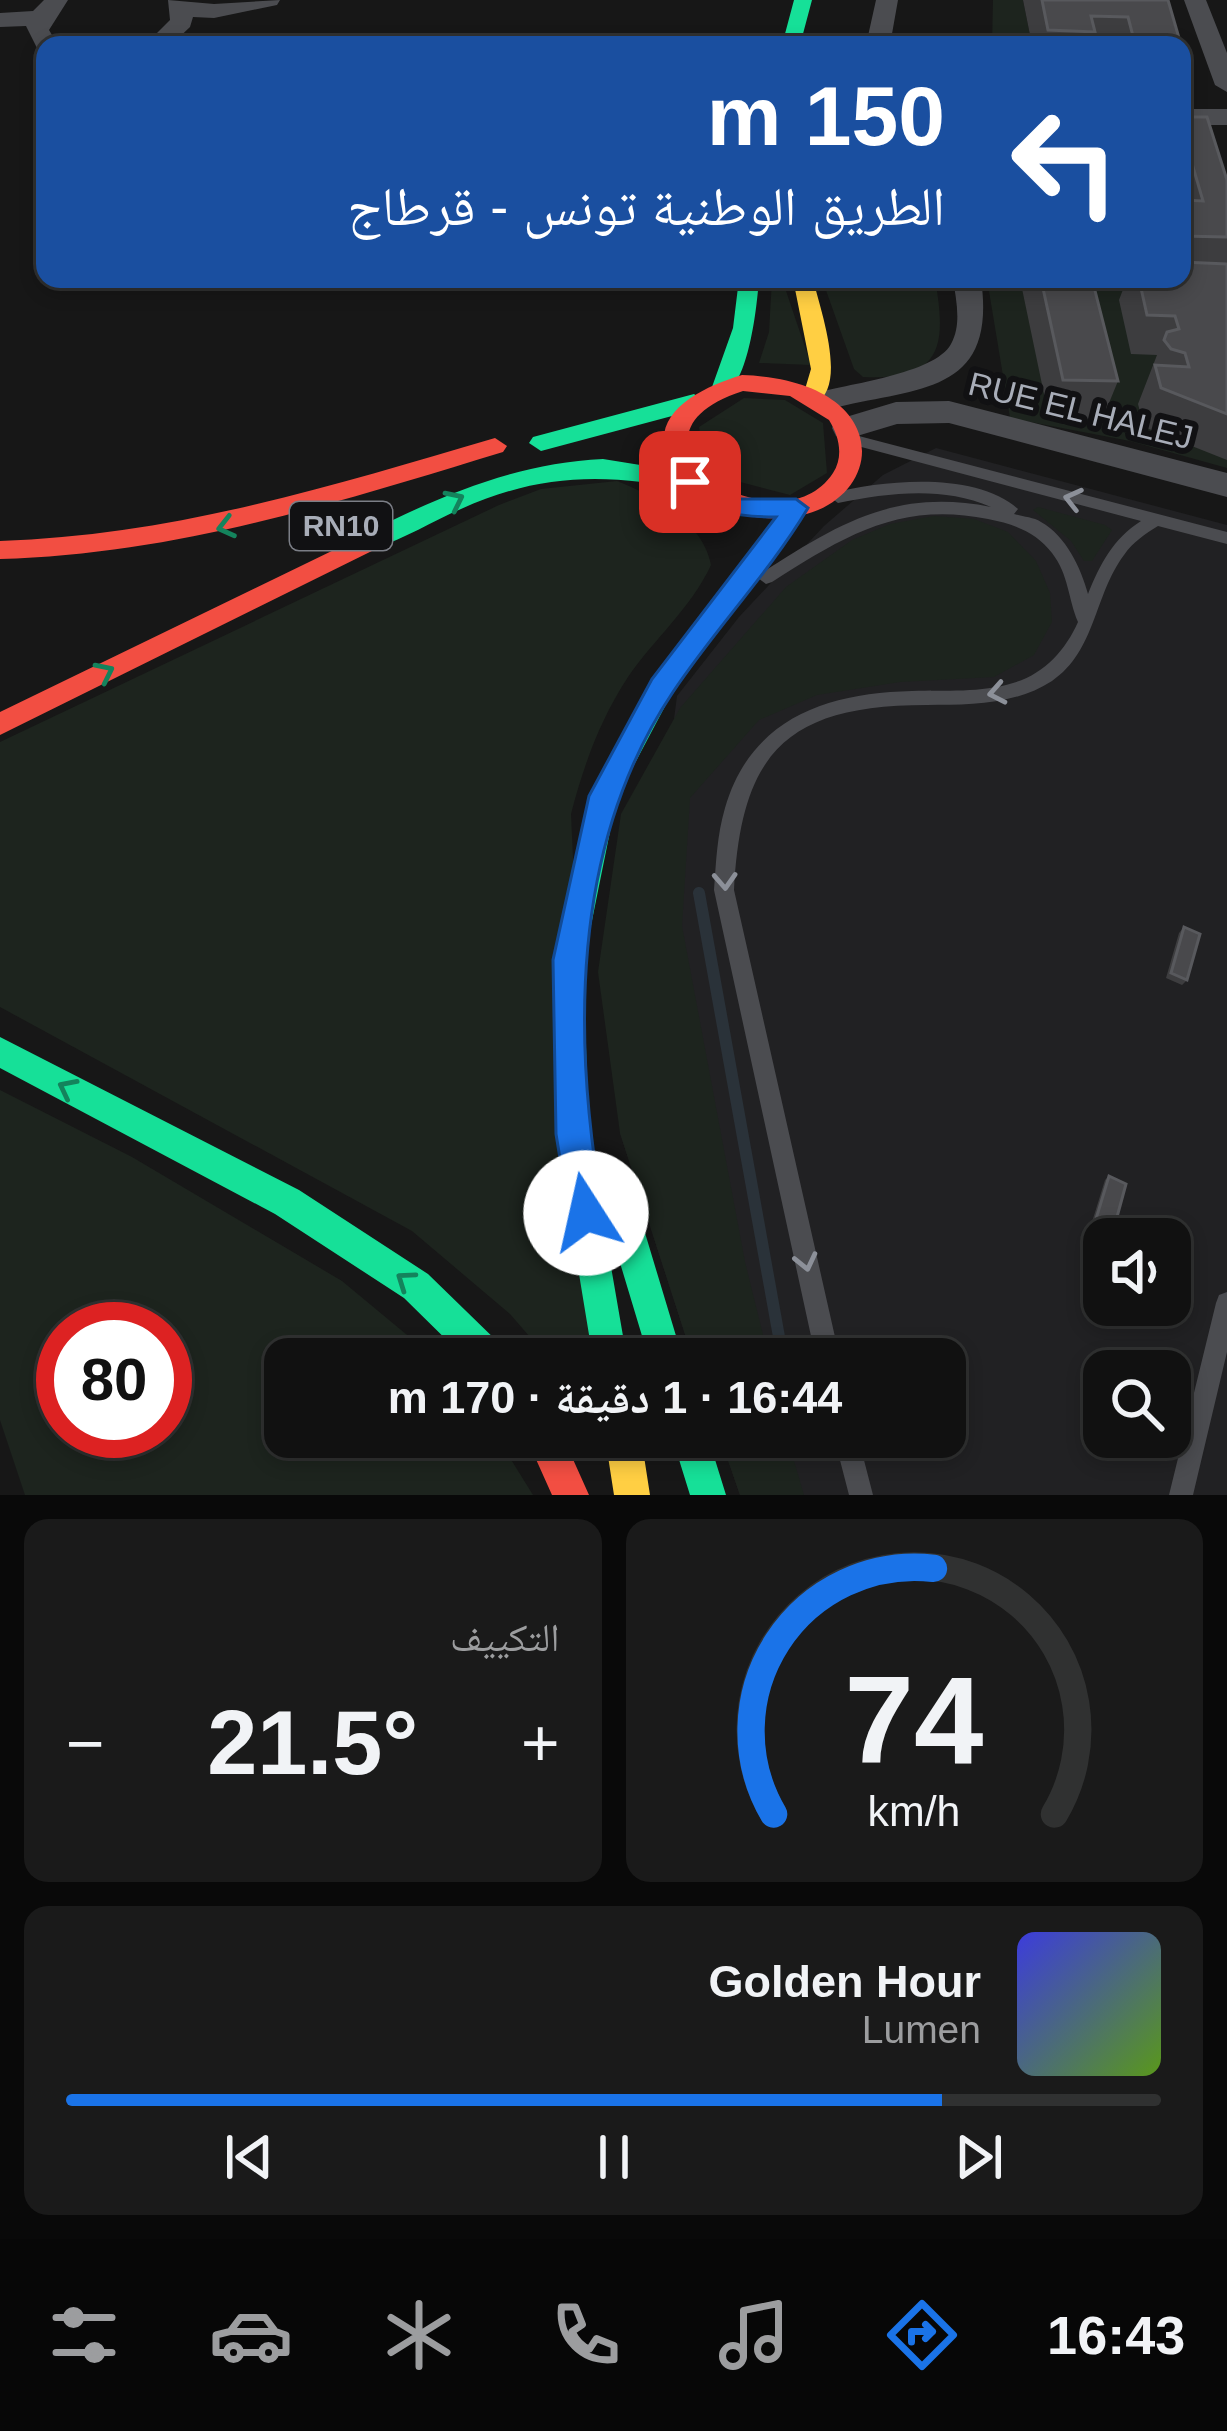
<!DOCTYPE html>
<html lang="ar">
<meta charset="utf-8">
<style>
body{margin:0;font-family:Arial,"Noto Naskh Arabic",sans-serif;background:#1a1a1a;color:#f1f3f6;direction:rtl;height:100vh;display:flex;flex-direction:column;font-size:45px;white-space:nowrap}
*{box-sizing:border-box;margin:0}
p{font-size:39px;color:#9c9d9f}
.icon{flex:none;width:66px;height:66px;fill:none;stroke:currentColor;stroke-width:2;stroke-linecap:round;stroke-linejoin:round}
.map{position:relative;height:1495px;overflow:hidden;direction:ltr}
.panel{display:flex;flex-direction:column;gap:24px;padding:24px;background:#090909;flex:1}
.panel>*{flex:none}
.guide{position:absolute;left:36px;top:36px;width:1155px;height:252px;border-radius:24px;box-shadow:0 6px 18px #0003,0 0 0 3px #303131;direction:rtl;background:#1a4fa0;color:#fff;overflow:hidden}
.tools{position:absolute;left:1083px;top:1218px;display:grid;gap:24px}
.tools a{display:grid;place-items:center;width:108px;height:108px;border-radius:24px;background:#111;box-shadow:0 6px 18px #0003,0 0 0 3px #303131;font-size:60px}
.speed{position:absolute;left:36px;top:1302px;display:flex;gap:24px;font-size:60px;font-weight:700;text-align:center}
.speed>*{display:grid;place-content:center;width:156px;height:156px;border-radius:50%;background:#111;box-shadow:0 6px 18px #0003,0 0 0 3px #303131;line-height:1}
.speed .limit{border:18px solid #d22;background:#fff;color:#111}
.pin{position:absolute;display:grid;place-items:center;width:102px;height:102px;color:#fff;margin:-51px;border-radius:24px;box-shadow:0 6px 18px #0006}
.me{position:absolute;width:132px;margin:-66px;rotate:350deg;stroke-linejoin:round;filter:drop-shadow(0 0 9px #0008)}
.turn{display:flex;align-items:center;gap:42px;height:252px;padding:0 48px;font-size:54px}
.turn .icon{width:156px;height:156px;stroke-width:2.5}
.turn b{display:block;font-size:84px;line-height:102px}
.big{font-size:90px;font-weight:700;line-height:1.1}
.panel .tile{flex:1;display:flex;flex-direction:column;justify-content:center;gap:18px;min-width:0;padding:0 42px;border-radius:24px;background:#1a1a1a}
.panel .dial{align-items:center;gap:0}
.dial svg{height:312px;overflow:visible;fill:none;stroke:#303131;stroke-width:7;stroke-linecap:round;text-anchor:middle}
.dial text{fill:#f1f3f6;stroke:none}
.song{display:flex;align-items:center;gap:36px}
.cover{width:144px;height:144px;border-radius:18px;background:linear-gradient(135deg,hsl(240 70% 55%),hsl(90 70% 35%))}
.played{height:12px;border-radius:6px;background:linear-gradient(90deg,#1a73e8 80%,#303131 80%)}
.keys{display:flex;justify-content:space-around;direction:ltr}
.heat{display:flex;justify-content:space-between;align-items:center;font-size:66px;direction:ltr}
.panel .tiles{flex:1;display:grid;gap:24px;grid-template-columns:1fr 1fr}
.tile:last-child{grid-column:span 2}
.trip{position:absolute;left:264px;top:1338px;width:702px;height:120px;border-radius:24px;background:#111;box-shadow:0 6px 18px #0003,0 0 0 3px #303131;font-weight:700;line-height:120px;text-align:center;direction:rtl}
.tabs{display:flex;height:192px;justify-content:space-around;align-items:center;background:#070707;color:#9c9d9f}
.tabs .icon{width:84px;height:84px}
.tabs .active{color:#1a73e8}
.tabs b{font-size:54px;color:#f1f3f6}
.map>svg:first-child{display:block}
.built{fill:#212123;fill-rule:evenodd}
.green{fill:#1d241e;fill-rule:evenodd}
.lines{fill:none;stroke-linecap:round;stroke-linejoin:round}
.stream{stroke:#2a3239;stroke-width:12}
.lane{fill:#4b4c50;fill-rule:evenodd}
.street{fill:#4b4c50;fill-rule:evenodd}
.fast{fill:#16e098;fill-rule:evenodd}
.slow{fill:#ffcf43;fill-rule:evenodd}
.jam{fill:#f24e42;fill-rule:evenodd}
.wall{fill:#3d3d3f}
.building{fill:#49494c;stroke:#58595d;stroke-width:3}
.oneway{stroke:#8c9099}
.oneway2{stroke:#14835c}
.route{fill:#1a73e8;stroke:#114b97;stroke-width:3}
.labels{text-anchor:middle;stroke-width:12;stroke-linejoin:round;paint-order:stroke}
.shield{fill:#111113;stroke:#7b7e86;stroke-width:3}
.shield-label{font-size:30px;font-weight:bold;fill:#a8adb8}
.street-label{font-size:33px;fill:#a8adb8;stroke:#111113}
</style>
<div class="map">
<svg width="1227" height="1495" viewBox="0 0 1227 1495">
<rect width="100%" height="100%" fill="#171717"/>
<path class="built" d="M 936,448 L 1227,525 L 1227,1495 L 740,1495 L 720,1437 L 945,1437 L 945,1359 L 693,1359 L 620,1133 L 677,696 L 739,617 L 824,526 L 883,475 ZM 1104,1239 L 1170,1239 L 1170,1305 L 1104,1305 ZM 1104,1371 L 1170,1371 L 1170,1437 L 1104,1437 Z"/>
<path class="green" d="M 993,0 L 1023,0 L 1032,45 L 992,45 Z
M 1227,201 L 1227,468 L 1130,441 L 1010,418 L 987,279 L 1182,279 Z
M 772,279 L 782,279 L 811,365 L 759,363 L 769,332 Z
M 822,279 L 935,279 C 947,346 942,381 863,377 L 854,369 Z
M 744,398 L 785,400 L 823,423 L 827,473 L 790,495 L 706,473 L 699,427 Z
M 617,481 C 655,496 703,522 711,565 C 691,608 655,638 628,677 C 600,720 584,764 571,814 L 596,1359 L 549,1359 L 510,1314 L 412,1231 L 0,1007 L 0,742 L 499,505 L 541,489 Z
M 1038,507 L 1105,525 L 1112,530 L 1092,561 L 1084,561 L 1071,541 L 1033,510 Z
M 934,516 L 974,519 L 1008,532 L 1036,561 L 1050,593 L 1052,622 L 1034,655 L 994,677 L 900,682 L 817,695 L 759,720 L 690,798 L 682,926 L 745,1262 L 769,1359 L 693,1359 L 620,1133 L 598,972 L 621,814 L 680,708 L 786,587 L 852,540 L 890,524 Z
M 0,1090 L 132,1157 L 342,1281 L 436,1359 L 285,1359 L 285,1437 L 497,1437 L 533,1495 L 25,1495 L 0,1420 ZM 63,1329 L 165,1329 L 165,1431 L 63,1431 Z
M 720,1437 L 787,1437 L 804,1495 L 740,1495 Z"/>
<g class="lines">
<path class="stream" d="M 699,893 L 783,1359"/>
<path class="lane" d="M 855,435 L 1227,532 L 1227,544 L 1158,526 C 1145,534 1133,542 1124,555 C 1094,595 1096,651 1052,681 C 1015,705 969,705 927,705 C 787,705 741,752 734,890 L 840,1359 L 816,1359 L 714,890 C 716,862 717,835 725,808 C 751,718 827,693 912,691 C 946,690 981,693 1013,683 C 1044,674 1065,651 1078,622 C 1068,599 1069,575 1052,553 C 1036,532 1014,524 988,519 C 900,501 844,536 772,582 L 766,584 L 758,578 L 760,574 C 838,524 895,488 991,507 C 942,486 889,493 838,503 L 830,497 L 832,493 C 884,480 976,471 1018,509 L 1014,514 C 1023,517 1033,517 1041,522 C 1066,536 1081,568 1088,594 C 1100,564 1113,539 1141,521 L 850,444 L 850,436 Z
M 1227,1292 L 1227,1352 L 1193,1495 L 1169,1495 L 1216,1303 L 1219,1295 Z
M 834,1437 L 858,1437 L 873,1495 L 849,1495 Z"/>
<path class="street" d="M 44,0 L 68,0 L 49,30 L 58,45 L 45,45 L 45,52 L 38,50 L 26,26 L 0,27 L 0,13 L 33,11 Z
M 168,0 L 214,4 L 280,0 L 277,5 L 214,18 L 193,17 L 190,27 L 171,45 L 145,45 L 170,20 Z
M 876,0 L 898,0 L 890,45 L 866,45 Z
M 1184,0 L 1206,0 L 1227,53 L 1227,92 L 1215,85 Z
M 1182,109 L 1227,109 L 1227,125 L 1182,125 Z
M 953,279 L 981,279 C 998,400 912,386 823,411 L 812,408 L 808,401 L 812,394 C 846,384 935,374 951,344 C 962,324 956,300 953,279 Z
M 949,401 L 1227,473 L 1227,497 L 949,423 L 897,424 L 847,439 L 836,436 L 832,428 L 836,420 L 896,402 Z"/>
<path class="fast" d="M 794,0 L 812,0 L 800,45 L 782,45 Z
M 739,279 L 759,279 C 757,306 749,384 723,395 L 712,387 L 733,328 Z
M 694,394 L 705,402 L 702,408 L 541,451 L 529,443 L 533,437 Z
M 603,459 L 690,473 L 702,482 L 690,491 C 608,472 538,474 461,509 C 432,521 405,539 375,548 L 363,539 L 366,533 C 443,495 516,463 603,459 Z
M 796,499 L 804,502 L 808,508 L 804,514 L 671,695 L 617,797 L 584,960 L 588,1134 L 627,1359 L 593,1359 L 556,1134 L 554,960 L 589,796 L 653,679 L 788,502 Z
M 0,1037 L 299,1190 L 428,1274 L 503,1347 L 508,1359 L 466,1359 L 404,1298 L 275,1214 L 0,1068 Z
M 622,1196 L 634,1201 L 639,1213 L 683,1359 L 649,1359 L 605,1213 L 610,1201 Z
M 672,1437 L 708,1437 L 726,1495 L 690,1495 Z"/>
<path class="slow" d="M 793,279 L 813,279 C 820,309 849,388 814,404 L 803,396 L 811,369 Z
M 605,1437 L 641,1437 L 650,1495 L 614,1495 Z"/>
<path class="jam" d="M 742,375 C 919,381 882,539 749,516 C 723,511 694,497 678,476 C 636,419 696,389 742,375 ZM 743,391 L 790,396 L 829,420 C 839,436 844,456 833,473 C 779,555 598,438 743,391 Z
M 495,438 L 507,446 L 503,452 C 336,503 176,554 0,559 L 0,541 C 175,535 328,487 495,438 Z
M 375,530 L 384,533 L 387,539 L 384,545 L 0,735 L 0,712 Z
M 526,1437 L 563,1437 L 589,1495 L 552,1495 Z"/>
</g>
<path class="wall" d="M 1023,0 L 1168,0 L 1179,38 L 1177,45 L 1032,45 Z
M 1182,117 L 1227,237 L 1227,460 L 1144,427 L 1138,404 L 1157,355 L 1131,354 L 1119,300 L 1127,279 L 1182,279 Z
M 1020,279 L 1092,279 L 1118,381 L 1102,420 L 1049,418 Z
M 1184,927 L 1187,980 L 1182,985 L 1166,978 L 1179,933 Z
M 1109,1176 L 1111,1239 L 1104,1239 L 1104,1243 L 1088,1235 L 1105,1180 Z"/>
<path class="building" d="M 1042,0 L 1168,0 L 1179,38 L 1133,36 L 1128,17 L 1091,16 L 1095,32 L 1048,30 Z
M 1182,117 L 1207,117 L 1227,180 L 1227,237 L 1182,236 L 1182,200 L 1203,201 L 1191,160 L 1182,160 Z
M 1182,262 L 1227,264 L 1227,414 L 1161,388 L 1155,365 L 1189,367 L 1185,353 L 1171,349 L 1164,340 L 1167,332 L 1179,329 L 1175,316 L 1147,315 L 1139,279 L 1182,279 Z
M 1041,279 L 1092,279 L 1118,381 L 1063,380 Z
M 1184,927 L 1200,934 L 1187,980 L 1171,973 Z
M 1109,1176 L 1126,1184 L 1111,1239 L 1092,1232 Z"/>
<defs><path id="oneway-chevron" d="M-2-3.5L2.5 0L-2 3.5" fill="none" stroke-width="1.6" stroke-linecap="round" stroke-linejoin="round" transform="scale(3)"/></defs>
<g class="oneway">
<use href="#oneway-chevron" transform="translate(1073 499) rotate(-166)"/>
<use href="#oneway-chevron" transform="translate(997 693) rotate(169)"/>
<use href="#oneway-chevron" transform="translate(725 881) rotate(87)"/>
<use href="#oneway-chevron" transform="translate(806 1262) rotate(77)"/>
</g>
<g class="oneway2">
<use href="#oneway-chevron" transform="translate(455 500) rotate(-26)"/>
<use href="#oneway-chevron" transform="translate(226 527) rotate(166)"/>
<use href="#oneway-chevron" transform="translate(105 672) rotate(-26)"/>
<use href="#oneway-chevron" transform="translate(67 1088) rotate(-153)"/>
<use href="#oneway-chevron" transform="translate(405 1280) rotate(-145)"/>
</g>
<path class="route" d="M 690,473 L 740,499 L 796,499 L 808,508 C 769,573 715,629 673,692 C 571,844 572,1040 603,1213 L 598,1225 L 586,1230 L 574,1225 L 569,1213 L 556,1134 L 553,960 L 589,796 L 652,679 L 776,517 C 740,517 701,513 678,482 Z"/>
<g class="labels">
<rect class="shield" x="290" y="502" width="102" height="48" rx="9"/>
<g class="shield-label">
<text x="341" y="536">RN10</text>
</g>
<g class="street-label">
<text transform="translate(1081 410) rotate(14)" y="12">RUE EL HALEJ</text>
</g>
</g>
</svg>
<div class="tools">
<a><svg class="icon" aria-label="sound" viewBox="0 0 24 24"><path d="M4 9h4l5-4v14l-5-4H4zM17 9q2 3 0 6"/></svg></a>
<a><svg class="icon" aria-label="search" viewBox="0 0 24 24"><circle cx="10" cy="10" r="6"/><path d="M15 15l6 6"/></svg></a>
</div>
<div class="speed"><div class="limit">80</div></div>
<div class="pin" style="left:690px;top:482px;background:#d93025"><svg class="icon" aria-label="arrive" viewBox="0 0 24 24"><path d="M6 21V4h12l-3 4 3 4H6"/></svg></div>
<svg class="me" style="left:586px;top:1213px" viewBox="-20 -20 40 40"><circle r="19" fill="#fff"/><path d="M0-13L10 11 0 6-10 11z" fill="#1a73e8"/></svg>
<div class="trip">16:44 · 1 دقيقة · 170 m</div>
<div class="guide">
<div class="turn"><svg class="icon" aria-label="left" viewBox="0 0 24 24"><path d="M17 20v-9H6M10 6l-5 5 5 5"/></svg><div><b>150 m</b>الطريق الوطنية تونس - قرطاج</div></div>
</div>
</div>
<section class="panel">
<div class="tiles">
<div class="tile dial"><svg viewBox="0 0 100 80">
<path d="M14 69A42 42 0 1 1 86 69"/>
<path d="M14 69A42 42 0 0 1 55 6" stroke="#1a73e8"/>
<text x="50" y="56" font-size="32" font-weight="700">74</text>
<text x="50" y="72" font-size="11">km/h</text>
</svg></div>
<div class="tile"><p>التكييف</p>
<div class="heat"><a>−</a><b class="big">21.5°</b><a>+</a></div>
</div>
<div class="tile">
<div class="song"><i class="cover"></i><div><b>Golden Hour</b><p>Lumen</p></div></div>
<div class="played"></div>
<div class="keys"><svg class="icon" aria-label="previous" viewBox="0 0 24 24"><path d="M18 5L8 12l10 7zM5 5v14"/></svg><svg class="icon" aria-label="pause" viewBox="0 0 24 24"><path d="M8 5v14M16 5v14"/></svg><svg class="icon" aria-label="next" viewBox="0 0 24 24"><path d="M6 5l10 7-10 7zM19 5v14"/></svg></div>
</div>
</div>
</section>
<nav class="tabs">
<b>16:43</b>
<svg class="icon active" aria-label="directions" viewBox="0 0 24 24"><path d="M12 3l9 9-9 9-9-9zM9 14v-3h6M13 9l2 2-2 2"/></svg>
<svg class="icon" aria-label="music" viewBox="0 0 24 24"><path d="M9 18V5l10-2v13"/><circle cx="6" cy="18" r="3"/><circle cx="16" cy="16" r="3"/></svg>
<svg class="icon" aria-label="phone" viewBox="0 0 24 24"><path d="M5 4h4l2 5-3 2q2 4 5 5l2-3 5 2v4C11 20 4 13 5 4z"/></svg>
<svg class="icon" aria-label="climate" viewBox="0 0 24 24"><path d="M12 3v18M4 7l16 10M4 17L20 7"/></svg>
<svg class="icon" aria-label="car" viewBox="0 0 24 24"><path d="M5 17H2v-5l4-1 3-4h7l3 4 3 1v5h-3M9 17h6M6 11h13"/><circle cx="7" cy="17" r="2"/><circle cx="17" cy="17" r="2"/></svg>
<svg class="icon" aria-label="filters" viewBox="0 0 24 24"><path d="M4 7h16M4 17h16"/><circle cx="9" cy="7" r="2"/><circle cx="15" cy="17" r="2"/></svg>
</nav>
